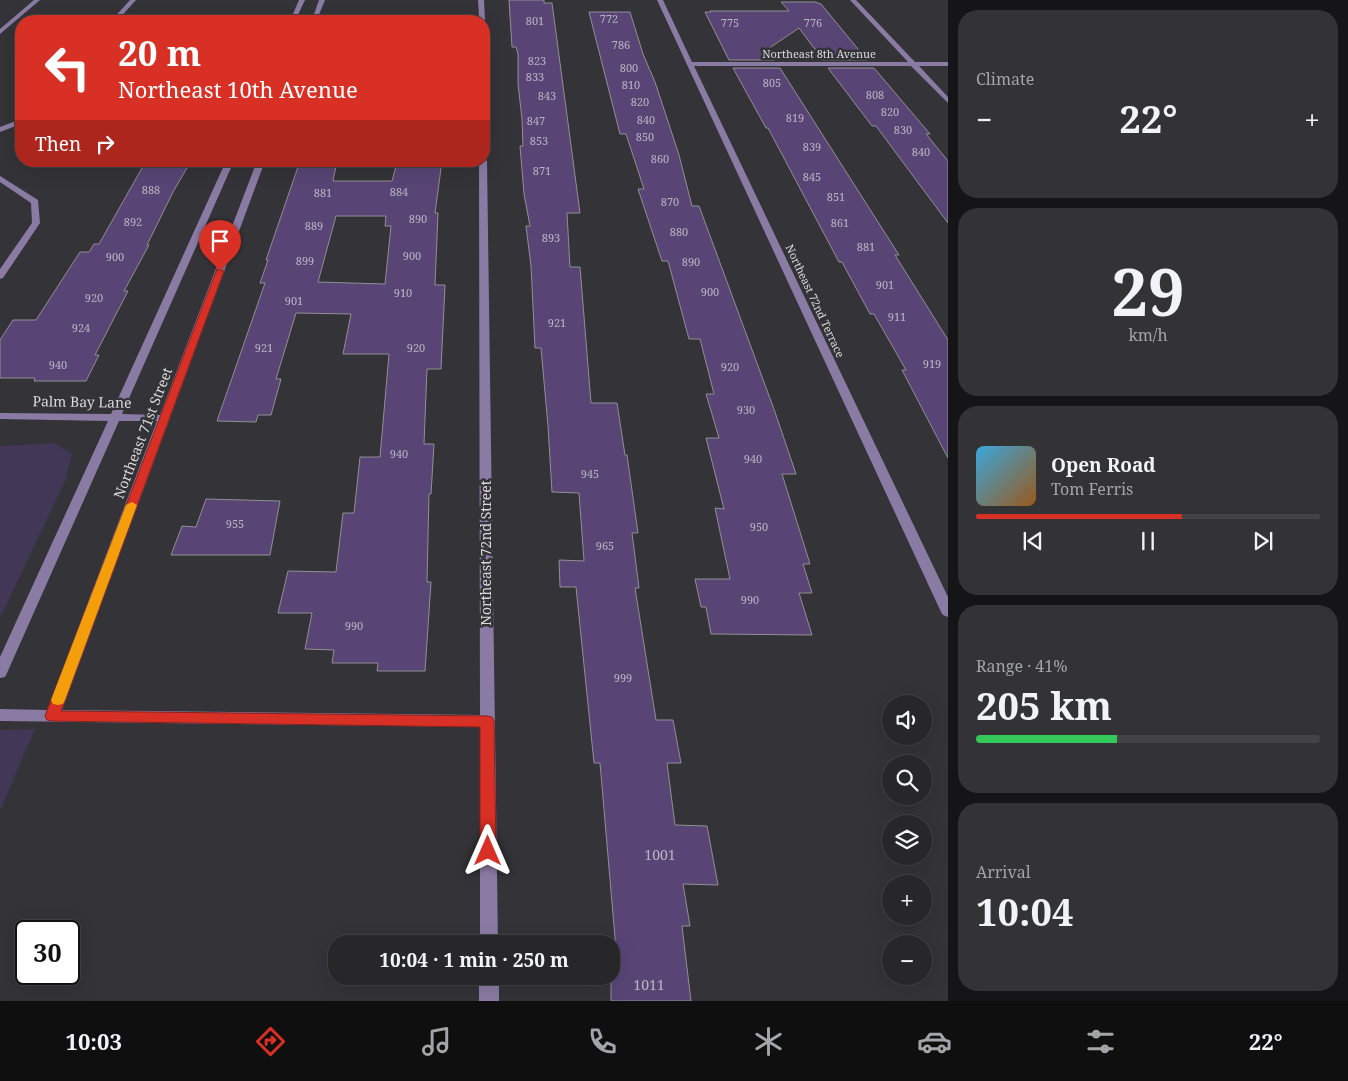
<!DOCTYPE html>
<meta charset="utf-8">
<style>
body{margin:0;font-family:"Noto Serif",serif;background:#333235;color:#f1f3f6;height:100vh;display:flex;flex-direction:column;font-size:19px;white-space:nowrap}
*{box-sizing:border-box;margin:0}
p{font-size:16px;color:#a4a5a8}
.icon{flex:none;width:28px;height:28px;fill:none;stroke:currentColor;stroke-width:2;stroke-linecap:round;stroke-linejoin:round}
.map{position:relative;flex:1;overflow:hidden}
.side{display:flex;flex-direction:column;gap:10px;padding:10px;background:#151517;width:400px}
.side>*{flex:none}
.guide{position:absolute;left:15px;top:15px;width:475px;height:152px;border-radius:20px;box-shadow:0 5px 20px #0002,0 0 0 1px #434346;background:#d93025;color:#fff;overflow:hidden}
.tools{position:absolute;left:882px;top:695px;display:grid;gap:10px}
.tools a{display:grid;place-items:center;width:50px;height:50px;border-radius:50%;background:#272629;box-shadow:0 5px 20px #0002,0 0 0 1px #434346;font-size:25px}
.speed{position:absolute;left:15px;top:920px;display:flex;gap:10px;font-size:25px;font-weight:700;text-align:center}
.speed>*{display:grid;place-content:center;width:65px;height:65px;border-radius:50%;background:#272629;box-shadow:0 5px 20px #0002,0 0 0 1px #434346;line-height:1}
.speed .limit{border:2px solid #111;border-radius:8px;background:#fff;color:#111}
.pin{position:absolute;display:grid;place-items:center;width:42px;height:42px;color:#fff;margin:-51px -21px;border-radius:50% 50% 50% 0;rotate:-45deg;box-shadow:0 0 5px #0007}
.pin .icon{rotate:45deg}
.me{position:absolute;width:55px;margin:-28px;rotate:0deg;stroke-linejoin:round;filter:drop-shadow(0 0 4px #0008)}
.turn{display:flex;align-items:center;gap:18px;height:105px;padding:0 20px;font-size:22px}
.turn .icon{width:65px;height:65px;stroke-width:2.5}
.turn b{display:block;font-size:35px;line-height:42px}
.then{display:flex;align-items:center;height:48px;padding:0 20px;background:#0003;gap:10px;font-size:19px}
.big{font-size:38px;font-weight:700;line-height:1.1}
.side .widget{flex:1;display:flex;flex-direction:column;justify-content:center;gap:8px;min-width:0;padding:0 18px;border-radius:20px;background:#333235}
.side .dial{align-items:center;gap:0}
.dial b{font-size:65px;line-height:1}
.song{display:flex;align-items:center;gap:15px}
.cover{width:60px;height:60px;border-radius:8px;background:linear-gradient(135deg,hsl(200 70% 55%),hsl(30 70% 35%))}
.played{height:5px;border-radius:2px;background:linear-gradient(90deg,#d93025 60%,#434346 60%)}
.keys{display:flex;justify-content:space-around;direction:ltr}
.heat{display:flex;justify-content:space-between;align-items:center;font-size:28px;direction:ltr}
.charge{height:8px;border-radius:4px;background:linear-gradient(90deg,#34c759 41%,#434346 0)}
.trip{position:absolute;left:328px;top:935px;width:292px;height:50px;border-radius:20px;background:#272629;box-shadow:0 5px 20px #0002,0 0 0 1px #434346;font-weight:700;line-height:50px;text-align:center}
.tabs{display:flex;height:80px;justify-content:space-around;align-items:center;background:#100f10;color:#a4a5a8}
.tabs .icon{width:35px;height:35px}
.tabs .selected{color:#d93025}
.tabs b{font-size:22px;color:#f1f3f6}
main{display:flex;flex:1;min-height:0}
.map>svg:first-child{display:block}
.green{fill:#433757}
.building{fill:#584576;stroke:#918f94;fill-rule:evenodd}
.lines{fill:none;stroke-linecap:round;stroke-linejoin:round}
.minor{fill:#8a7ba4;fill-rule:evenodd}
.route{fill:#d93025;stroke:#8d1f18}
.slow{fill:#f59e0b}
.labels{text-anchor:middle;stroke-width:5;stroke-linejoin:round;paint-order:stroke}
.number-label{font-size:11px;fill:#bab4c2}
.far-street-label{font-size:11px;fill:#dad9dc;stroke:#343337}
.street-label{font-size:14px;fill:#dad9dc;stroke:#343337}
.near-number-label{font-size:14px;fill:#bab4c2}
</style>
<main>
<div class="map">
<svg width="948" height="1001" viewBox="0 0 948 1001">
<rect width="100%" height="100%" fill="#343337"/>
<path class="green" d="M 54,443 L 72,454 L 65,481 L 0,618 L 0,446 Z
M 35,729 L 0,811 L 0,730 Z"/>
<path class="building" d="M 509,0 L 544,0 L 544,3 L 552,3 L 580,213 L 567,213 L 570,267 L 580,267 L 591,403 L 617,403 L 625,455 L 627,455 L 638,533 L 632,533 L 639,588 L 635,588 L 656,720 L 673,720 L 681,763 L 667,763 L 675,825 L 707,826 L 718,885 L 683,884 L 690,926 L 682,926 L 691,1001 L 611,1001 L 611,961 L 617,961 L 600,763 L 594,763 L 576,587 L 560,587 L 559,560 L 584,561 L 579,493 L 552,492 L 548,426 L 541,348 L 535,348 L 531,266 L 526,226 L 530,226 L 524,194 L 520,146 L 523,146 L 522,119 L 518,84 L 518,54 L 516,47 L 512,47 Z
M 781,2 L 815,2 L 821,4 L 867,60 L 823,60 L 799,28 L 768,49 L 775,60 L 729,60 L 705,12 L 711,12 L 710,11 L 789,11 Z
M 589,12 L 630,12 L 643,54 L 655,82 L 679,155 L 692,206 L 699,206 L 775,412 L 796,474 L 782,474 L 810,564 L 803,564 L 812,593 L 799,593 L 812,635 L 711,634 L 706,607 L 701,607 L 695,579 L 730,579 L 715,508 L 724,509 L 706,438 L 719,438 L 706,394 L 714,394 L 700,339 L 689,339 L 668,261 L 662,261 L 638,189 L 644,189 L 626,134 L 620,134 Z
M 733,68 L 780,68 L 899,255 L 895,255 L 948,340 L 948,458 L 902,370 L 906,370 L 874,314 L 870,314 L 842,262 L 839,262 L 768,128 L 766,128 Z
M 828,68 L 874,68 L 930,134 L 926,134 L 948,161 L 948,223 L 876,126 L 872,126 Z
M 146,161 L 191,161 L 173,192 L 147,245 L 149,245 L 124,291 L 128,291 L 95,355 L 99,355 L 86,381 L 34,381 L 35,378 L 0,378 L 0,340 L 13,320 L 36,320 L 80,252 L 89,252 L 94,244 L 99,244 Z
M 300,161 L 337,161 L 333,181 L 392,181 L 396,166 L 400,166 L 400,161 L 442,161 L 435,213 L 438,213 L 435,285 L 445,285 L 441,369 L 427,369 L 424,444 L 434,444 L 431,494 L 429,494 L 427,582 L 431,582 L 425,671 L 377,671 L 378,663 L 332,663 L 334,650 L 305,649 L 312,613 L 278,613 L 288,571 L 336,572 L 343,513 L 354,513 L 360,457 L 380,457 L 389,354 L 343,354 L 351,314 L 296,313 L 276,379 L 281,379 L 271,415 L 258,415 L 256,422 L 217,421 L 265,283 L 260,283 L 268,260 L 266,260 ZM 336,216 L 386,216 L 385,226 L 391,226 L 385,284 L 318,282 Z
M 206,499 L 280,501 L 270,555 L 171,555 L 182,526 L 196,527 Z"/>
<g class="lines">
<path class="minor" d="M 34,0 L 40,0 L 0,34 L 0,29 Z
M 130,0 L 136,0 L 117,21 L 111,21 Z
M 299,0 L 305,0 L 297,17 L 313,17 L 319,0 L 325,0 L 318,17 L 479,17 L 478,0 L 484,0 L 485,21 L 290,21 Z
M 657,0 L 663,0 L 692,62 L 908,62 L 850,0 L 856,0 L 915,62 L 948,62 L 948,66 L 919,66 L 948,97 L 948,103 L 911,66 L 694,66 L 948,597 L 948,617 L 943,615 L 941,612 Z
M 21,119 L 21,124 L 0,132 L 0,127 Z
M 484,159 L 487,161 L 498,944 L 480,944 L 480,727 L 0,721 L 0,709 L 47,710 L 157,421 L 119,421 L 7,673 L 5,677 L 0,678 L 0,657 L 108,421 L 0,419 L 0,413 L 111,414 L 226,161 L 234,161 L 122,414 L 160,415 L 257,161 L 265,161 L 62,710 L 480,715 L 479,161 L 484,161 Z
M 0,176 L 38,200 L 40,223 L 3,278 L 0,279 L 0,269 L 32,223 L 31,203 L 0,182 Z
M 479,976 L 499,976 L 499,1001 L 479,1001 Z"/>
</g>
<path class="route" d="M 217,269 L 224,271 L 61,711 L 487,716 L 492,717 L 494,721 L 496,851 L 494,856 L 488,858 L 483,856 L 480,851 L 480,727 L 52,721 L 47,720 L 45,716 Z"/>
<path class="slow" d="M 132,502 L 137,505 L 65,700 L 63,704 L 58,705 L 53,704 L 51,700 L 126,505 Z"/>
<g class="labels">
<g class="number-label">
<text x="609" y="23">772</text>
<text x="535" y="25">801</text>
<text x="730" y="27">775</text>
<text x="813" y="27">776</text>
<text x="621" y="49">786</text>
<text x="537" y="65">823</text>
<text x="629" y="72">800</text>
<text x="535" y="81">833</text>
<text x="772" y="87">805</text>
<text x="631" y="89">810</text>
<text x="875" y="99">808</text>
<text x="547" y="100">843</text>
<text x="640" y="106">820</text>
<text x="890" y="116">820</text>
<text x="795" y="122">819</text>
<text x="646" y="124">840</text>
<text x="536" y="125">847</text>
<text x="903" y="134">830</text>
<text x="645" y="141">850</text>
<text x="539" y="145">853</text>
<text x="812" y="151">839</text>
<text x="921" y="156">840</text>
<text x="660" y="163">860</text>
<text x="542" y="175">871</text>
<text x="812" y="181">845</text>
<text x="151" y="194">888</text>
<text x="399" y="196">884</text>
<text x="323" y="197">881</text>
<text x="836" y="201">851</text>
<text x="670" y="206">870</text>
<text x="418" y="223">890</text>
<text x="133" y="226">892</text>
<text x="840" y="227">861</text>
<text x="314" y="230">889</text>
<text x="679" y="236">880</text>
<text x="551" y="242">893</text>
<text x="866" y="251">881</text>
<text x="412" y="260">900</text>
<text x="115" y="261">900</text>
<text x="305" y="265">899</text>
<text x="691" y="266">890</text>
<text x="885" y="289">901</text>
<text x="710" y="296">900</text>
<text x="403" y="297">910</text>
<text x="94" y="302">920</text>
<text x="294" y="305">901</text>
<text x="897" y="321">911</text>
<text x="557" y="327">921</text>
<text x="81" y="332">924</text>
<text x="264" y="352">921</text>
<text x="416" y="352">920</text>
<text x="932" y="368">919</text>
<text x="58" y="369">940</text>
<text x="730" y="371">920</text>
<text x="746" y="414">930</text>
<text x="399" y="458">940</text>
<text x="753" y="463">940</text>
<text x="590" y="478">945</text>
<text x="235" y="528">955</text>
<text x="759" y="531">950</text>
<text x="605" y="550">965</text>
<text x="750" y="604">990</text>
<text x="354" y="630">990</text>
<text x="623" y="682">999</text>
</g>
<g class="far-street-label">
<text x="819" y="58">Northeast 8th Avenue</text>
<text transform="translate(815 301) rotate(65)" y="4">Northeast 72nd Terrace</text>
</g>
<g class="street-label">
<text transform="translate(82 402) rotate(1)" y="5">Palm Bay Lane</text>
<text transform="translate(143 433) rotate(-69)" y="5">Northeast 71st Street</text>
<text transform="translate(486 553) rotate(-90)" y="5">Northeast 72nd Street</text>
</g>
<g class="near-number-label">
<text x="660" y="860">1001</text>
<text x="649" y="990">1011</text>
</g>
</g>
</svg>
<div class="tools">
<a><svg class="icon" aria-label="sound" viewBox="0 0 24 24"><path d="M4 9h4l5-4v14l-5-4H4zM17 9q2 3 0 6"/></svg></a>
<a><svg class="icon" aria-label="search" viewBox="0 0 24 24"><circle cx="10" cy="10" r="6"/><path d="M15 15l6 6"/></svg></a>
<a><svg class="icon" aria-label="layers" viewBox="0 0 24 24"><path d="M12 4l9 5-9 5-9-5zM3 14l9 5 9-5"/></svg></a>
<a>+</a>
<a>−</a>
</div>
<div class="speed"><div class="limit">30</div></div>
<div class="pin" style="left:220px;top:271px;background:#d93025"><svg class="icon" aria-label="arrive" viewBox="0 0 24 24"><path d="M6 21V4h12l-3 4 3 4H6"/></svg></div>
<svg class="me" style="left:488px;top:851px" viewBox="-20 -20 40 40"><path d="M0-17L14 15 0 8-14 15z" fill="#d93025" stroke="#fff" stroke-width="4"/></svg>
<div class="trip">10:04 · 1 min · 250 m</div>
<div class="guide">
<div class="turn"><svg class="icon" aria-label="left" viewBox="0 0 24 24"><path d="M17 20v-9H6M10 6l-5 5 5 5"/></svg><div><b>20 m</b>Northeast 10th Avenue</div></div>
<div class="then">Then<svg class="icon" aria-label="right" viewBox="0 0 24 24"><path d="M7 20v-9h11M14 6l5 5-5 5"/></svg></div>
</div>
</div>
<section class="side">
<div class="widget"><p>Climate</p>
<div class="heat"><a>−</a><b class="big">22°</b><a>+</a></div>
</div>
<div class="widget dial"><b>29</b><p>km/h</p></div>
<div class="widget">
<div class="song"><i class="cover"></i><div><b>Open Road</b><p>Tom Ferris</p></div></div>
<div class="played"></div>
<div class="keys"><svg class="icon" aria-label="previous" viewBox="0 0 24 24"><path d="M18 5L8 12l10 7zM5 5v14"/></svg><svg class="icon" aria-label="pause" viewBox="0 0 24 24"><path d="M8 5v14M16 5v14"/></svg><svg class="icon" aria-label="next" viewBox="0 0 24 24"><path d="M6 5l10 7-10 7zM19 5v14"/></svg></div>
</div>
<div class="widget"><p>Range · 41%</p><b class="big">205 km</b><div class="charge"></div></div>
<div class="widget"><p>Arrival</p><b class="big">10:04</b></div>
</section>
</main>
<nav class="tabs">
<b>10:03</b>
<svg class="icon selected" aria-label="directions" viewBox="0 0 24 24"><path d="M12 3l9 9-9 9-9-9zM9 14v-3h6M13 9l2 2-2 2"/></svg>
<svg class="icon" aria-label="music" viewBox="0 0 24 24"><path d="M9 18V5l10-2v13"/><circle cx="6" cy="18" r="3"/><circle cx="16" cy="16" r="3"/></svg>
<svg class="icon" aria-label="phone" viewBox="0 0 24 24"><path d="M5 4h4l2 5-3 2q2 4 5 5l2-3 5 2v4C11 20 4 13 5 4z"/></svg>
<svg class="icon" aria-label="climate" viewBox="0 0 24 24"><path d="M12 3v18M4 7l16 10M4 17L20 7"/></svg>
<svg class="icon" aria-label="car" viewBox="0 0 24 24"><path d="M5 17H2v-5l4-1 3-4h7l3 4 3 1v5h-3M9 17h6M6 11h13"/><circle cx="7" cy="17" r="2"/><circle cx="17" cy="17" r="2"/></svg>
<svg class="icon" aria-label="filters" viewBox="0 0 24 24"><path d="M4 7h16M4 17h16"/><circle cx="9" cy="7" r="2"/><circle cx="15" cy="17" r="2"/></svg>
<b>22°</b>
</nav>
